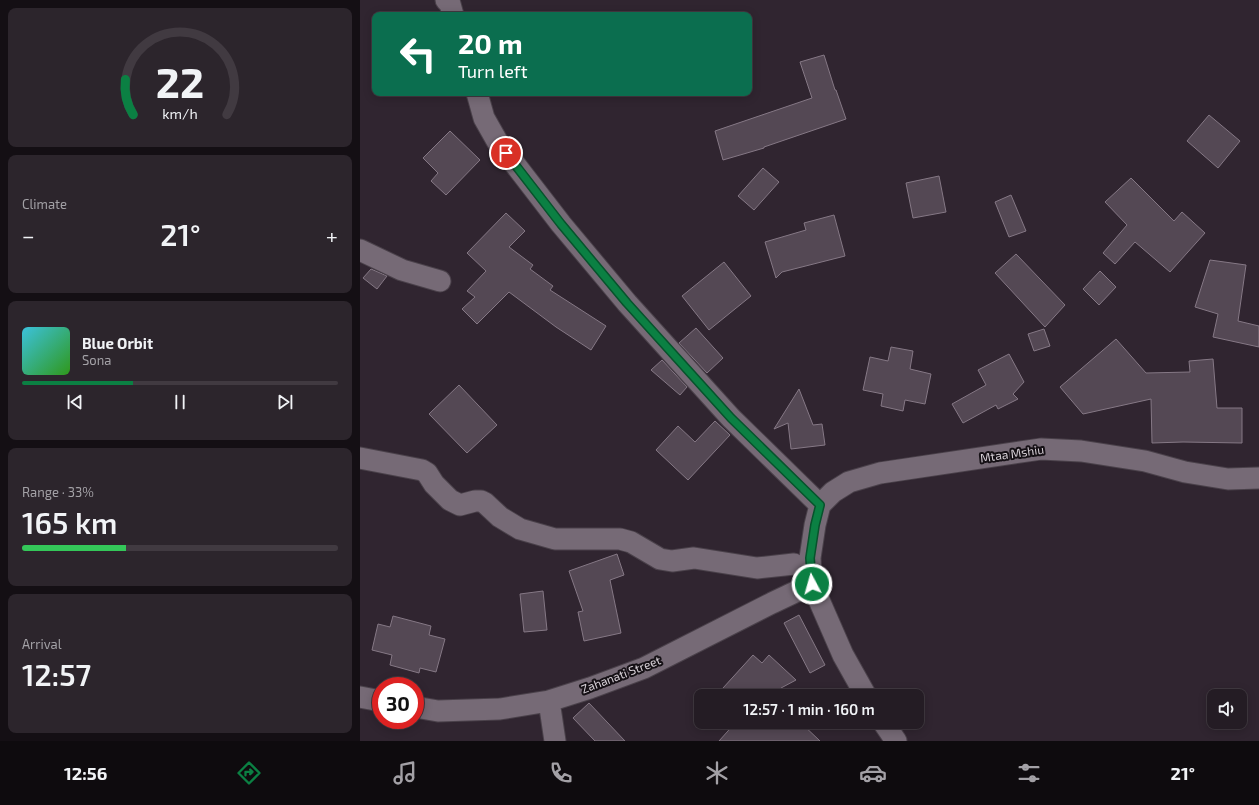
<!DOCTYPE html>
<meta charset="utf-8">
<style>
body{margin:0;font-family:"Exo 2",sans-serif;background:#2c252c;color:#f1f3f6;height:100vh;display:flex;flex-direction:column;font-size:15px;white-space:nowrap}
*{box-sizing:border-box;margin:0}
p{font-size:13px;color:#a3a1a6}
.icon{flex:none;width:22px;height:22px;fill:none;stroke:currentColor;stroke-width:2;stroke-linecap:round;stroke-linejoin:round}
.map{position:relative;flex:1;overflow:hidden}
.drawer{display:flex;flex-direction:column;gap:8px;padding:8px;background:#140f14;width:360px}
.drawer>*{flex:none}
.guide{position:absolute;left:12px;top:12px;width:380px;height:84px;border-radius:8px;box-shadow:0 2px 10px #0003,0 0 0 1px #413a41;background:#0b6e4f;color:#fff;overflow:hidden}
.tools{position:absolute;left:847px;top:689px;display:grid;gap:8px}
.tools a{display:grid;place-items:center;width:40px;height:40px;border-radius:8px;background:#241c24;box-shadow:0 2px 10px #0003,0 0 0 1px #413a41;font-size:20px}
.speed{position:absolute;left:12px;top:677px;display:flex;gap:8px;font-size:20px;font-weight:700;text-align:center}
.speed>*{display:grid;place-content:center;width:52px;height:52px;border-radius:50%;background:#241c24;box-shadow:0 2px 10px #0003,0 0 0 1px #413a41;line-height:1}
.speed .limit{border:6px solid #d22;background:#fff;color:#111}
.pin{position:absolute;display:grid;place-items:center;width:34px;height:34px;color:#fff;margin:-17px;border:2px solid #fff;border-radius:50%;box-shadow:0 1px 4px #0007}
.me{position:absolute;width:44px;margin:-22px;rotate:354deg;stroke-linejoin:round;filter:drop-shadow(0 0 3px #0008)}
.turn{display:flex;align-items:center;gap:14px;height:84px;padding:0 20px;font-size:18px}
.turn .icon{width:52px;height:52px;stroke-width:2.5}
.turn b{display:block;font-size:28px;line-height:34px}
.big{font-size:30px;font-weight:600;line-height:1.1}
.drawer .tile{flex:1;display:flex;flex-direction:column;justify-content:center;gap:6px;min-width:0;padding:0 14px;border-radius:8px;background:#2c252c}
.drawer .dial{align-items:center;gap:0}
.dial svg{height:104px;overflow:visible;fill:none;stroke:#413a41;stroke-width:7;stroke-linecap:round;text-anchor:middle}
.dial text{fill:#f1f3f6;stroke:none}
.song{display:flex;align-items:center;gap:12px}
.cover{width:48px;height:48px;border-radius:6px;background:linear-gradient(135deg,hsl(190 70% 55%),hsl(110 70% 35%))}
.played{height:4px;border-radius:2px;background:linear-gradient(90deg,#0b8043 35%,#413a41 35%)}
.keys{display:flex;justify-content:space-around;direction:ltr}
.heat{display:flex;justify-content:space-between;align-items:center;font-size:22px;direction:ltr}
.charge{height:6px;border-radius:3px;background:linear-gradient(90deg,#34c759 33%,#413a41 0)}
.trip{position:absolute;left:334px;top:689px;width:230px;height:40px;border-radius:8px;background:#241c24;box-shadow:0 2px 10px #0003,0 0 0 1px #413a41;font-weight:600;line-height:40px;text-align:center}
.dock{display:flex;height:64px;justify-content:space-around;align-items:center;background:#0e0b0e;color:#a3a1a6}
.dock .icon{width:28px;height:28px}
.dock .on{color:#0b8043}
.dock b{font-size:18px;color:#f1f3f6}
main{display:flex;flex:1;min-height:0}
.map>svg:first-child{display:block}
.building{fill:#544854;stroke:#857885}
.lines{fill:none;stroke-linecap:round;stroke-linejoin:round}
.minor-casing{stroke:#4a414a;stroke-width:23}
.minor{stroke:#766a76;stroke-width:21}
.route-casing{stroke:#07532c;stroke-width:10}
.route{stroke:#0b8043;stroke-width:7}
.labels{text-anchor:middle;stroke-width:4;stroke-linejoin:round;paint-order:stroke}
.street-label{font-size:12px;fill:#d8d1d8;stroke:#151015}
</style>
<main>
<section class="drawer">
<div class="tile dial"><svg viewBox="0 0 100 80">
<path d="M14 69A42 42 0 1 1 86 69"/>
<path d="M14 69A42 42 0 0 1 8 42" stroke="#0b8043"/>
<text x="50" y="56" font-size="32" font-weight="700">22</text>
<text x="50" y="72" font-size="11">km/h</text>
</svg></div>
<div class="tile"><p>Climate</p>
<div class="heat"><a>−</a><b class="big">21°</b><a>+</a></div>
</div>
<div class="tile">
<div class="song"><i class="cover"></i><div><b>Blue Orbit</b><p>Sona</p></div></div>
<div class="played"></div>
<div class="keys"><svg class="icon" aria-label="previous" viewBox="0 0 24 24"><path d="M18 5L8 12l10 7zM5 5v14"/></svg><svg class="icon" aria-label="pause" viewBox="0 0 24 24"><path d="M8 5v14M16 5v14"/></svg><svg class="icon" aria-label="next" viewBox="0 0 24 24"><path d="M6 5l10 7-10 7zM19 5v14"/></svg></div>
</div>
<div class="tile"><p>Range · 33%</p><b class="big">165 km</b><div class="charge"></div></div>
<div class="tile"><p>Arrival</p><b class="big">12:57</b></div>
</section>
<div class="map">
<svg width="899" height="741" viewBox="0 0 899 741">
<rect width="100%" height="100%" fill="#302530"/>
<path class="building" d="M 464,55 L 475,90 L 476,90 L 486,119 L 404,147 L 404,148 L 363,160 L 355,131 L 452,98 L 440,62 Z
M 849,115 L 880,141 L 858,168 L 827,141 Z
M 90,131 L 120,160 L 86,195 L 71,181 L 78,173 L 63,158 Z
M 403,168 L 419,182 L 394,210 L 378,196 Z
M 579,176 L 586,212 L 553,218 L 546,183 Z
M 771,178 L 814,221 L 822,212 L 845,233 L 810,272 L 775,242 L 755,264 L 743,253 L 767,225 L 745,202 Z
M 651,195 L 666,231 L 649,237 L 635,202 Z
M 146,213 L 165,231 L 149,247 L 173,265 L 170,269 L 193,286 L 190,290 L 246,326 L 231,350 L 196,327 L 149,292 L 117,324 L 102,309 L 115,297 L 107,291 L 126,271 L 107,253 Z
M 474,215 L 485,256 L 422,272 L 416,278 L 405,242 L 446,230 L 444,223 Z
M 656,254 L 705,305 L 685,327 L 635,273 Z
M 850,260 L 886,265 L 878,321 L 899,326 L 899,347 L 853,337 L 858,314 L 835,307 Z
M 364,262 L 391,296 L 349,330 L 322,296 Z
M 11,269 L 27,276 L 17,289 L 3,278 Z
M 740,271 L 756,287 L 739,305 L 723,289 Z
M 336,328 L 363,358 L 347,373 L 319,343 Z
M 684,329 L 690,346 L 674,351 L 668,334 Z
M 756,339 L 786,373 L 830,372 L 829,361 L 853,359 L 857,408 L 882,408 L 882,443 L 823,442 L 792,443 L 791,399 L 723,414 L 700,387 Z
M 531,347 L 553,351 L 550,369 L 571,374 L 565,404 L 545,400 L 543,411 L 521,406 L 523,394 L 503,390 L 510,357 L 528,361 Z
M 649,354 L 664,382 L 653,394 L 658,399 L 638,409 L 636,405 L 603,423 L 592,404 L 626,385 L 618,370 Z
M 302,360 L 327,387 L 320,395 L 291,370 Z
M 99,385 L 137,425 L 107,453 L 69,414 Z
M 439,389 L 453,425 L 462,424 L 465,445 L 431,449 L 428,423 L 414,429 Z
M 355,421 L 370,435 L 328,480 L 296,450 L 318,426 L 335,442 Z
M 257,554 L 264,575 L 250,580 L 261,633 L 224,641 L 218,612 L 223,611 L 209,571 Z
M 183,591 L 187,630 L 164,632 L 160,594 Z
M 439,615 L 465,665 L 450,673 L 424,623 Z
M 33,616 L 71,626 L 69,635 L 85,639 L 76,672 L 60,668 L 59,673 L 30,665 L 32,655 L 12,650 L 18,624 L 30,627 Z
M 393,655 L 402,663 L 409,655 L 436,680 L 421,688 L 430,696 L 372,696 L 363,688 Z
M 229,703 L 265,741 L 235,741 L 213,718 Z
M 376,722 L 440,722 L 460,741 L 359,741 Z"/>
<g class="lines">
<g class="minor-casing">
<path id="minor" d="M 86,0 L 90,4 L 93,15
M 117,93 L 124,118 L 137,141 L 201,224 L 267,303 L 371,418 L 460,505
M 0,250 L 42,270 L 80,281
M 0,458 L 62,470 L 67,473 L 74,484 L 90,500 L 100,505 L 115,501 L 121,501 L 125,503 L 140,517 L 160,529 L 195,539 L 260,539 L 271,542 L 300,559 L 312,561 L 334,558 L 397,568 L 434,564
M 460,505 L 473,492 L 489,482 L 520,473 L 681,449 L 721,451 L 785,461 L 825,472 L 868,479 L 899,478
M 460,505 L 455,525 L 450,558 L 452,584 L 483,655 L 506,696
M 0,697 L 21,701
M 189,701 L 195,741
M 55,707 L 78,711 L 140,709 L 189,701 L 230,688 L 284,668 L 412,603 L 452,584
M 523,722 L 536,741"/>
</g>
<use href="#minor" class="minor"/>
</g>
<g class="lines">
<g class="route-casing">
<path id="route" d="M 146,153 L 201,224 L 267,303 L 371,418 L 460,505 L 455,525 L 450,558 L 452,584"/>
</g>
<use href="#route" class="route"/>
</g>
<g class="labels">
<g class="street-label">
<text transform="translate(652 454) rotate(-8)" y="4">Mtaa Mshiu</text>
<text transform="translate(261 675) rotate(-21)" y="4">Zahanati Street</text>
</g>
</g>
</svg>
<div class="tools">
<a><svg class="icon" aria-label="sound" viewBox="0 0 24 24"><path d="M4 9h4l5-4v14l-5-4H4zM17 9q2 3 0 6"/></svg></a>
</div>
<div class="speed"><div class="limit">30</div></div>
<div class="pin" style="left:146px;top:153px;background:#d93025"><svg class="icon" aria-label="arrive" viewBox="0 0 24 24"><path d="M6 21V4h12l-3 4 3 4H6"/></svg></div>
<svg class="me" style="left:452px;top:584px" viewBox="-20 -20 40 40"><circle r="17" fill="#0b8043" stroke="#fff" stroke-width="3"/><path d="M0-11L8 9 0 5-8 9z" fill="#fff"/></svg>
<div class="trip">12:57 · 1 min · 160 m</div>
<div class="guide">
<div class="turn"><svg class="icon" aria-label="left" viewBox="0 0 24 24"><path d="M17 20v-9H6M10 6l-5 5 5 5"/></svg><div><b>20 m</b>Turn left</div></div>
</div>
</div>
</main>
<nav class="dock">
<b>12:56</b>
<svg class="icon on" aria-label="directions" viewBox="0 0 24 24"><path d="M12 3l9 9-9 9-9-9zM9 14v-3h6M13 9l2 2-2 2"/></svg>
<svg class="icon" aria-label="music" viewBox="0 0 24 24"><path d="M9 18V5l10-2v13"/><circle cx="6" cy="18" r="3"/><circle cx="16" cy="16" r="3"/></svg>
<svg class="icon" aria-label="phone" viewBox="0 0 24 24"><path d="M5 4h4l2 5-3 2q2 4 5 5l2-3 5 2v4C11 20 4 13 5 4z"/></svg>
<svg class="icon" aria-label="climate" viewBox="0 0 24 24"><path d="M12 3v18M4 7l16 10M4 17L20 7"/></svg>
<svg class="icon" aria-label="car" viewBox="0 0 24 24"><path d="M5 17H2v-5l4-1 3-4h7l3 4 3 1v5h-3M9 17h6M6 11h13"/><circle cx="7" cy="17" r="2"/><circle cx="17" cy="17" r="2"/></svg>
<svg class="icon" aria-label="filters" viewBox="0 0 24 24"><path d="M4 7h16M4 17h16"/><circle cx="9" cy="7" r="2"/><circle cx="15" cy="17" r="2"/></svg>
<b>21°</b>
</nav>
